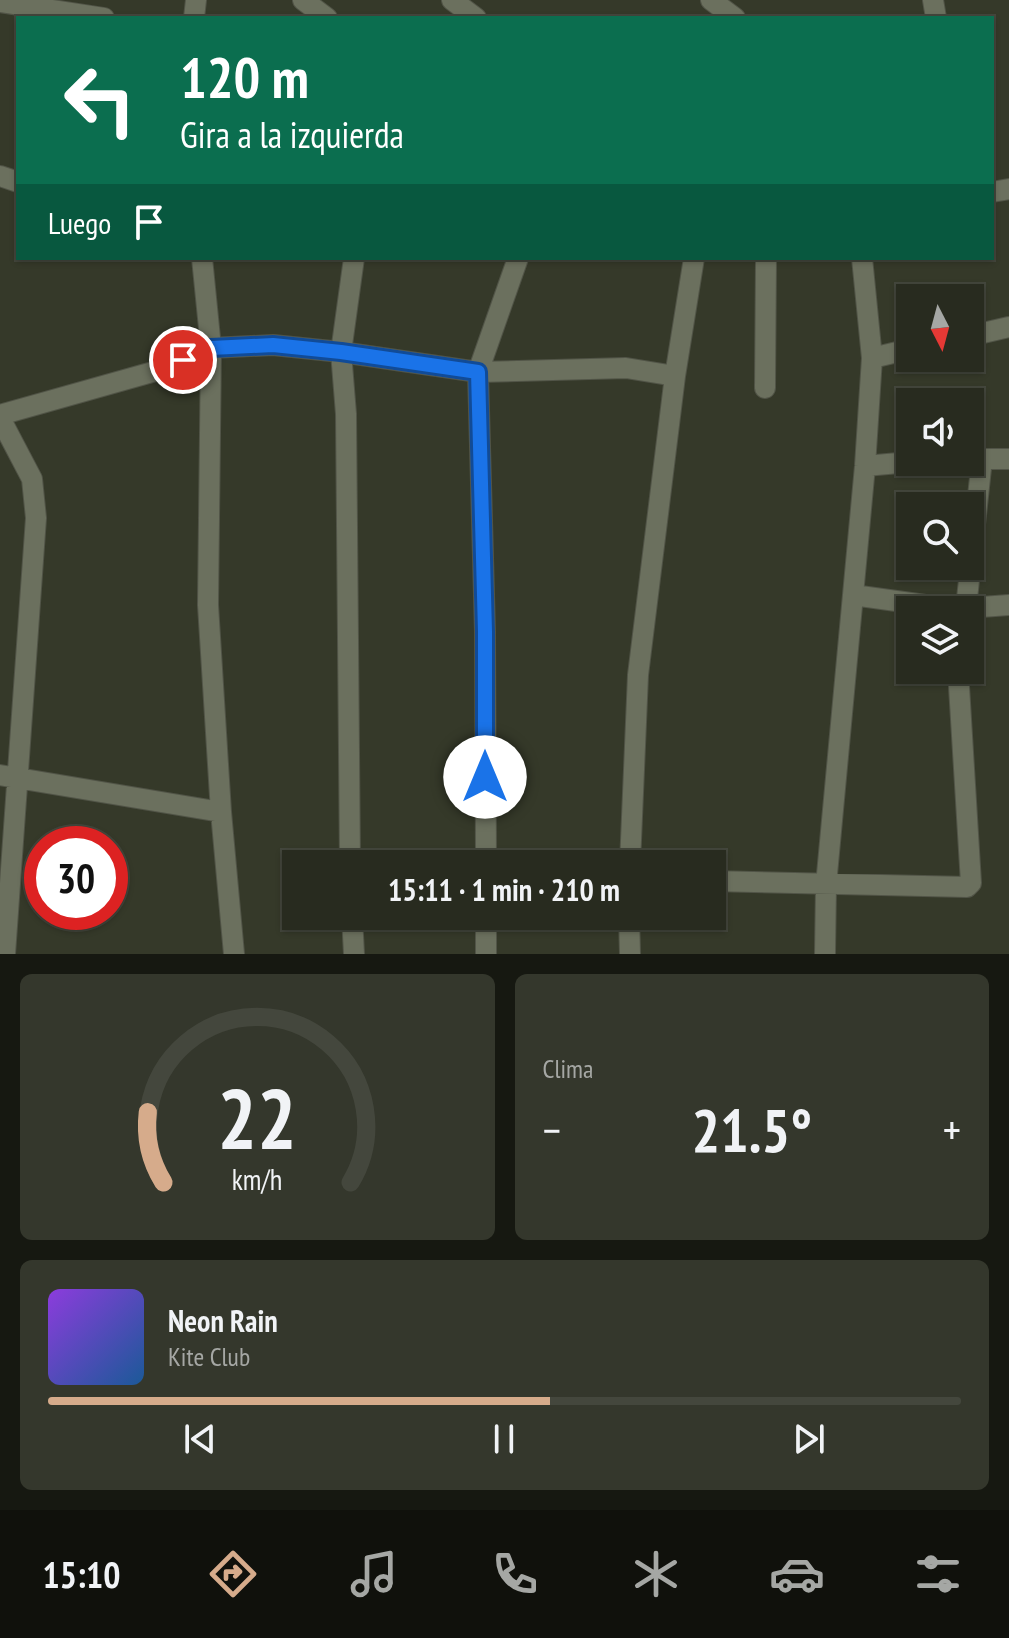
<!DOCTYPE html>
<html lang="es">
<meta charset="utf-8">
<style>
body{margin:0;font-family:"PT Sans Narrow",sans-serif;background:#34372c;color:#f1f3f6;height:100vh;display:flex;flex-direction:column;font-size:30px;white-space:nowrap}
*{box-sizing:border-box;margin:0}
p{font-size:26px;color:#a5a7a4}
.icon{flex:none;width:44px;height:44px;fill:none;stroke:currentColor;stroke-width:2;stroke-linecap:round;stroke-linejoin:round}
.map{position:relative;height:954px;overflow:hidden}
.details{display:flex;flex-direction:column;gap:20px;padding:20px;background:#161811;flex:1}
.details>*{flex:none}
.banner{position:absolute;left:16px;top:16px;width:978px;height:244px;border-radius:0px;box-shadow:0 2px 6px #0004,0 0 0 2px #44473d;background:#0b6e4f;color:#fff;overflow:hidden}
.needle{width:52px;rotate:174deg}
.buttons{position:absolute;left:896px;top:284px;display:grid;gap:16px}
.buttons a{display:grid;place-items:center;width:88px;height:88px;border-radius:0px;background:#282b1f;box-shadow:0 2px 6px #0004,0 0 0 2px #44473d;font-size:40px}
.speed{position:absolute;left:24px;top:826px;display:flex;gap:16px;font-size:40px;font-weight:700;text-align:center}
.speed>*{display:grid;place-content:center;width:104px;height:104px;border-radius:50%;background:#282b1f;box-shadow:0 2px 6px #0004,0 0 0 2px #44473d;line-height:1}
.speed .limit{border:12px solid #d22;background:#fff;color:#111}
.pin{position:absolute;display:grid;place-items:center;width:68px;height:68px;color:#fff;margin:-34px;border:4px solid #fff;border-radius:50%;box-shadow:0 2px 8px #0007}
.me{position:absolute;width:88px;margin:-44px;rotate:0deg;stroke-linejoin:round;filter:drop-shadow(0 0 6px #0008)}
.turn{display:flex;align-items:center;gap:28px;height:168px;padding:0 32px;font-size:36px}
.turn .icon{width:104px;height:104px;stroke-width:2.5}
.turn b{display:block;font-size:56px;line-height:68px}
.then{display:flex;align-items:center;height:76px;padding:0 32px;background:#0003;gap:16px;font-size:30px}
.big{font-size:60px;font-weight:700;line-height:1.1}
.details .tile{flex:1;display:flex;flex-direction:column;justify-content:center;gap:12px;min-width:0;padding:0 28px;border-radius:12px;background:#34372c}
.details .dial{align-items:center;gap:0}
.dial svg{height:208px;overflow:visible;fill:none;stroke:#44473d;stroke-width:7;stroke-linecap:round;text-anchor:middle}
.dial text{fill:#f1f3f6;stroke:none}
.song{display:flex;align-items:center;gap:24px}
.cover{width:96px;height:96px;border-radius:12px;background:linear-gradient(135deg,hsl(270 70% 55%),hsl(210 70% 35%))}
.played{height:8px;border-radius:4px;background:linear-gradient(90deg,#d6ab8b 55%,#44473d 55%)}
.keys{display:flex;justify-content:space-around;direction:ltr}
.heat{display:flex;justify-content:space-between;align-items:center;font-size:44px;direction:ltr}
.details .tiles{flex:1;display:grid;gap:20px;grid-template-columns:1fr 1fr}
.tile:last-child{grid-column:span 2}
.trip{position:absolute;left:282px;top:850px;width:444px;height:80px;border-radius:0px;background:#282b1f;box-shadow:0 2px 6px #0004,0 0 0 2px #44473d;font-weight:700;line-height:80px;text-align:center}
.menu{display:flex;height:128px;justify-content:space-around;align-items:center;background:#10110c;color:#a5a7a4}
.menu .icon{width:56px;height:56px}
.menu .current{color:#d6ab8b}
.menu b{font-size:36px;color:#f1f3f6}
.map>svg:first-child{display:block}
.lines{fill:none;stroke-linecap:round;stroke-linejoin:round}
.minor-casing{stroke:#515447;stroke-width:22}
.minor{stroke:#6b705e;stroke-width:20}
.route-casing{stroke:#114b97;stroke-width:20}
.route{stroke:#1a73e8;stroke-width:14}
</style>
<div class="map">
<svg width="1009" height="954" viewBox="0 0 1009 954">
<rect width="100%" height="100%" fill="#353929"/>
<g class="lines">
<g class="minor-casing">
<path id="minor" d="M 303,0 L 327,18
M 452,0 L 476,18
M 711,0 L 735,18
M 933,0 L 936,18
M 0,2 L 104,18
M 194,18 L 196,0
M 0,176 L 18,182
M 992,192 L 1009,189
M 202,258 L 211,348 L 208,605 L 221,812
M 970,336 L 1009,327
M 872,358 L 910,349
M 675,376 L 694,258
M 765,388 L 766,258
M 0,415 L 156,371 L 211,348 L 273,345 L 341,352 L 478,372 L 626,368 L 675,376 L 638,675 L 630,864
M 0,418 L 32,479 L 36,518 L 5,954
M 970,459 L 1009,459
M 865,466 L 910,462
M 853,595 L 954,609 L 1009,605
M 966,608 L 982,459
M 0,775 L 221,812 L 234,954
M 350,864 L 346,414 L 341,352 L 354,258
M 486,864 L 485,632 L 478,372 L 518,258
M 712,881 L 967,887 L 971,883 L 958,670
M 352,916 L 354,954
M 486,916 L 486,954
M 629,916 L 630,954
M 825,954 L 826,885 L 865,466 L 872,358 L 862,258"/>
</g>
<use href="#minor" class="minor"/>
</g>
<g class="lines">
<g class="route-casing">
<path id="route" d="M 183,360 L 211,348 L 273,345 L 341,352 L 478,372 L 485,632 L 485,777"/>
</g>
<use href="#route" class="route"/>
</g>
</svg>
<div class="buttons">
<a><svg class="needle" viewBox="-14 -14 28 28"><path d="M0-13l5 13h-10z" fill="#e53935"/><path d="M0 13l5-13h-10z" fill="#a5a7a4"/></svg></a>
<a><svg class="icon" aria-label="sound" viewBox="0 0 24 24"><path d="M4 9h4l5-4v14l-5-4H4zM17 9q2 3 0 6"/></svg></a>
<a><svg class="icon" aria-label="search" viewBox="0 0 24 24"><circle cx="10" cy="10" r="6"/><path d="M15 15l6 6"/></svg></a>
<a><svg class="icon" aria-label="layers" viewBox="0 0 24 24"><path d="M12 4l9 5-9 5-9-5zM3 14l9 5 9-5"/></svg></a>
</div>
<div class="speed"><div class="limit">30</div></div>
<div class="pin" style="left:183px;top:360px;background:#d93025"><svg class="icon" aria-label="arrive" viewBox="0 0 24 24"><path d="M6 21V4h12l-3 4 3 4H6"/></svg></div>
<svg class="me" style="left:485px;top:777px" viewBox="-20 -20 40 40"><circle r="19" fill="#fff"/><path d="M0-13L10 11 0 6-10 11z" fill="#1a73e8"/></svg>
<div class="trip">15:11 · 1 min · 210 m</div>
<div class="banner">
<div class="turn"><svg class="icon" aria-label="left" viewBox="0 0 24 24"><path d="M17 20v-9H6M10 6l-5 5 5 5"/></svg><div><b>120 m</b>Gira a la izquierda</div></div>
<div class="then">Luego<svg class="icon" aria-label="arrive" viewBox="0 0 24 24"><path d="M6 21V4h12l-3 4 3 4H6"/></svg></div>
</div>
</div>
<section class="details">
<div class="tiles">
<div class="tile dial"><svg viewBox="0 0 100 80">
<path d="M14 69A42 42 0 1 1 86 69"/>
<path d="M14 69A42 42 0 0 1 8 42" stroke="#d6ab8b"/>
<text x="50" y="56" font-size="32" font-weight="700">22</text>
<text x="50" y="72" font-size="11">km/h</text>
</svg></div>
<div class="tile"><p>Clima</p>
<div class="heat"><a>−</a><b class="big">21.5°</b><a>+</a></div>
</div>
<div class="tile">
<div class="song"><i class="cover"></i><div><b>Neon Rain</b><p>Kite Club</p></div></div>
<div class="played"></div>
<div class="keys"><svg class="icon" aria-label="previous" viewBox="0 0 24 24"><path d="M18 5L8 12l10 7zM5 5v14"/></svg><svg class="icon" aria-label="pause" viewBox="0 0 24 24"><path d="M8 5v14M16 5v14"/></svg><svg class="icon" aria-label="next" viewBox="0 0 24 24"><path d="M6 5l10 7-10 7zM19 5v14"/></svg></div>
</div>
</div>
</section>
<nav class="menu">
<b>15:10</b>
<svg class="icon current" aria-label="directions" viewBox="0 0 24 24"><path d="M12 3l9 9-9 9-9-9zM9 14v-3h6M13 9l2 2-2 2"/></svg>
<svg class="icon" aria-label="music" viewBox="0 0 24 24"><path d="M9 18V5l10-2v13"/><circle cx="6" cy="18" r="3"/><circle cx="16" cy="16" r="3"/></svg>
<svg class="icon" aria-label="phone" viewBox="0 0 24 24"><path d="M5 4h4l2 5-3 2q2 4 5 5l2-3 5 2v4C11 20 4 13 5 4z"/></svg>
<svg class="icon" aria-label="climate" viewBox="0 0 24 24"><path d="M12 3v18M4 7l16 10M4 17L20 7"/></svg>
<svg class="icon" aria-label="car" viewBox="0 0 24 24"><path d="M5 17H2v-5l4-1 3-4h7l3 4 3 1v5h-3M9 17h6M6 11h13"/><circle cx="7" cy="17" r="2"/><circle cx="17" cy="17" r="2"/></svg>
<svg class="icon" aria-label="filters" viewBox="0 0 24 24"><path d="M4 7h16M4 17h16"/><circle cx="9" cy="7" r="2"/><circle cx="15" cy="17" r="2"/></svg>
</nav>
